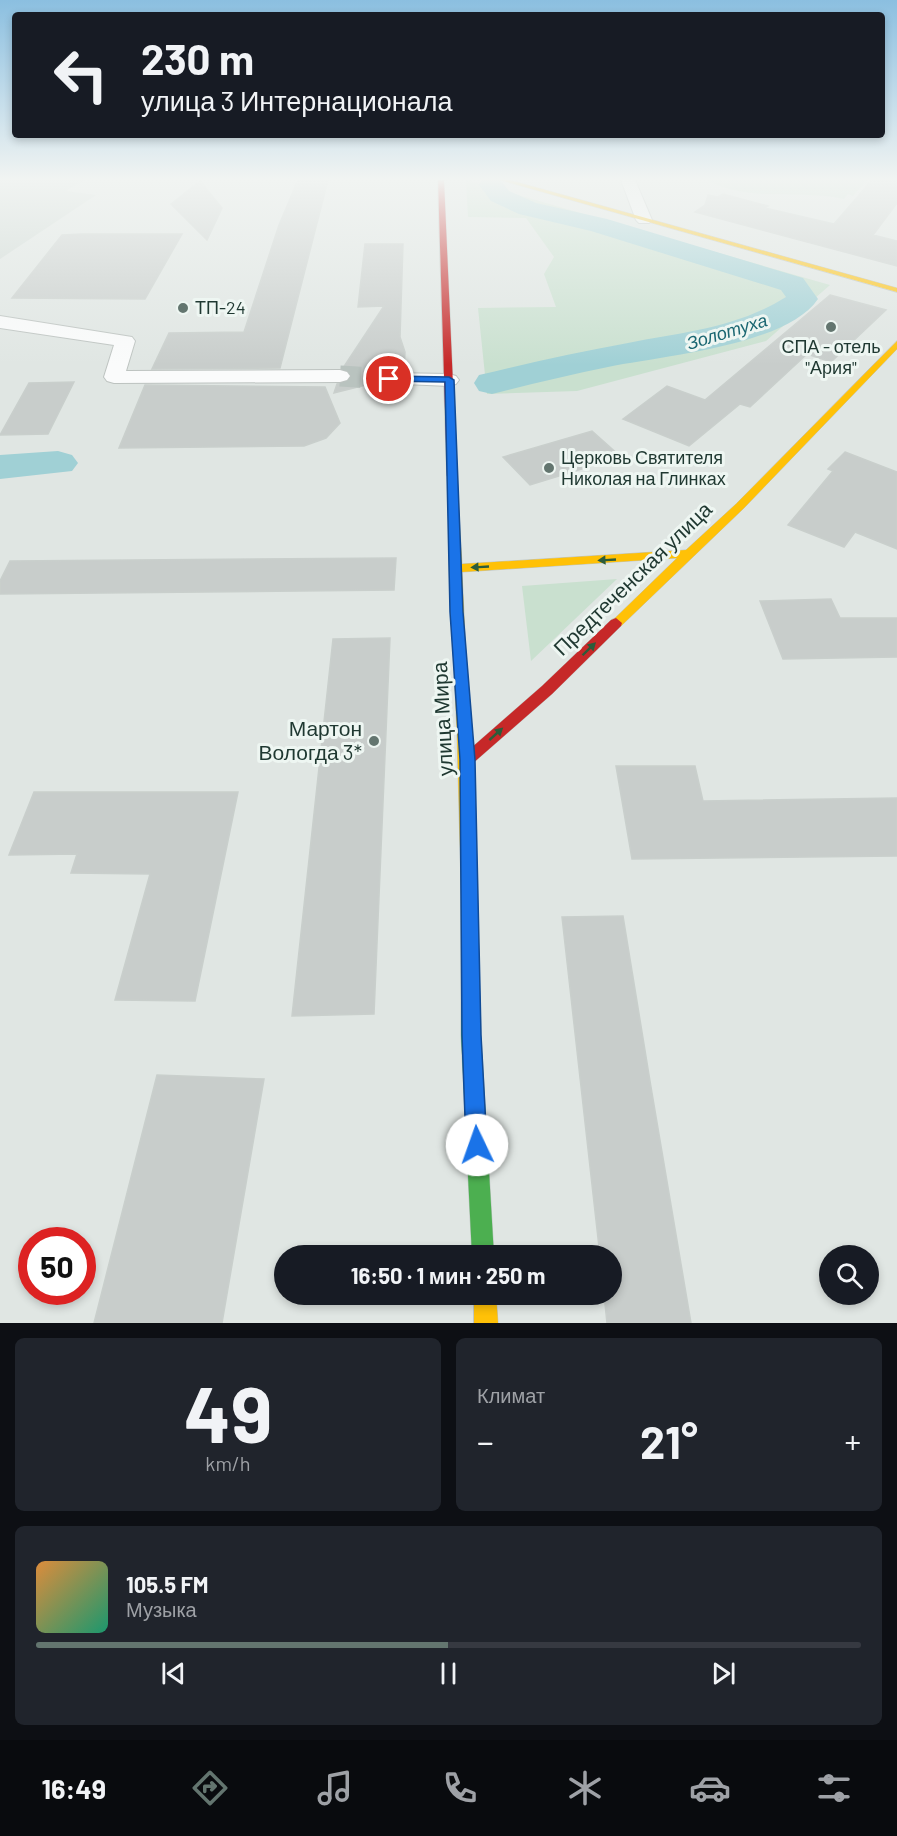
<!DOCTYPE html>
<html lang="ru">
<meta charset="utf-8">
<style>
body{margin:0;font-family:Barlow,sans-serif;background:#20242c;color:#f1f3f6;height:100vh;display:flex;flex-direction:column;font-size:22px;white-space:nowrap}
*{box-sizing:border-box;margin:0}
p{font-size:20px;color:#9ea1a6}
.icon{flex:none;width:33px;height:33px;fill:none;stroke:currentColor;stroke-width:2;stroke-linecap:round;stroke-linejoin:round}
.map{position:relative;height:1323px;overflow:hidden}
.drawer{display:flex;flex-direction:column;gap:15px;padding:15px;background:#0d0f14;flex:1}
.drawer>*{flex:none}
.guide{position:absolute;left:12px;top:12px;width:873px;height:126px;border-radius:6px;box-shadow:0 3px 9px #0003;background:#171b24;color:#f1f3f6;overflow:hidden}
.controls{position:absolute;left:819px;top:1245px;display:grid;gap:12px}
.controls a{display:grid;place-items:center;width:60px;height:60px;border-radius:50%;background:#171b24;box-shadow:0 3px 9px #0003;font-size:30px}
.speed{position:absolute;left:18px;top:1227px;display:flex;gap:12px;font-size:30px;font-weight:700;text-align:center}
.speed>*{display:grid;place-content:center;width:78px;height:78px;border-radius:50%;background:#171b24;box-shadow:0 3px 9px #0003;line-height:1}
.speed .limit{border:9px solid #d22;background:#fff;color:#111}
.pin{position:absolute;display:grid;place-items:center;width:51px;height:51px;color:#fff;margin:-26px;border:3px solid #fff;border-radius:50%;box-shadow:0 2px 6px #0007}
.me{position:absolute;width:66px;margin:-33px;rotate:357deg;stroke-linejoin:round;filter:drop-shadow(0 0 4px #0008)}
.turn{display:flex;align-items:center;gap:21px;height:126px;padding:0 30px;font-size:27px}
.turn .icon{width:78px;height:78px;stroke-width:2.5}
.turn b{display:block;font-size:42px;line-height:51px}
.big{font-size:45px;font-weight:700;line-height:1.1}
.drawer .widget{flex:1;display:flex;flex-direction:column;justify-content:center;gap:9px;min-width:0;padding:0 21px;border-radius:9px;background:#20242c}
.drawer .dial{align-items:center;gap:0}
.dial b{font-size:78px;line-height:1}
.song{display:flex;align-items:center;gap:18px}
.cover{width:72px;height:72px;border-radius:9px;background:linear-gradient(135deg,hsl(30 70% 55%),hsl(160 70% 35%))}
.played{height:6px;border-radius:3px;background:linear-gradient(90deg,#63756f 50%,#363941 50%)}
.keys{display:flex;justify-content:space-around;direction:ltr}
.heat{display:flex;justify-content:space-between;align-items:center;font-size:33px;direction:ltr}
.drawer .tiles{flex:1;display:grid;gap:15px;grid-template-columns:1fr 1fr}
.widget:last-child{grid-column:span 2}
.trip{position:absolute;left:274px;top:1245px;width:348px;height:60px;border-radius:30px;background:#171b24;box-shadow:0 3px 9px #0003;font-weight:700;line-height:60px;text-align:center}
.menu{display:flex;height:96px;justify-content:space-around;align-items:center;background:#090b0e;color:#9ea1a6}
.menu .icon{width:42px;height:42px}
.menu .active{color:#63756f}
.menu b{font-size:27px;color:#f1f3f6}
.map>svg:first-child{display:block}
.built{fill:#ced8d3}
.green{fill:#c9e0cf}
.lines{fill:none;stroke-linecap:round;stroke-linejoin:round}
.river{fill:#a0d0d5;fill-rule:evenodd}
.building{fill:#c8cdcb;stroke:#c9cfcc;stroke-width:1.5}
.street-tunnel{stroke:#b9c3bf;stroke-width:21;stroke-dasharray:21 10;stroke-linecap:butt}
.street-casing{stroke:#bdc3c0;stroke-width:2}
.fast-casing{stroke:#bdc4c1;stroke-width:1}
.slow-casing{stroke:#bdc4c1;stroke-width:1}
.jam-casing{stroke:#bdc4c1;stroke-width:1}
.street{fill:#fafbfb;fill-rule:evenodd}
.fast{fill:#4caf50;fill-rule:evenodd}
.slow{fill:#ffc107;fill-rule:evenodd}
.jam{fill:#c62828;fill-rule:evenodd}
.oneway{fill:#2c5c3a}
.route{fill:#1a73e8;stroke:#114b97;stroke-width:1.5}
.poi-dot{fill:#63756f;stroke:#eef6f2;stroke-width:2}
.labels{text-anchor:middle;stroke-width:6;stroke-linejoin:round;paint-order:stroke}
.far-poi-label{font-size:18px;fill:#1f3831;stroke:#eef6f2;text-anchor:start}
.far-water-label{font-size:18px;font-style:italic;fill:#1b6772;stroke:#eef6f2}
.street-label{font-size:21px;fill:#1f3831;stroke:#eef6f2}
.poi-label{font-size:21px;fill:#1f3831;stroke:#eef6f2;text-anchor:end}
</style>
<div class="map">
<svg width="897" height="1323" viewBox="0 0 897 1323">
<rect width="100%" height="100%" fill="#e0e6e3"/>
<path class="built" d="M 0,180 L 84,180 L 66,191 L 96,195 L 0,259 Z"/>
<path class="green" d="M 466,180 L 830,285 L 766,341 L 577,391 L 487,394 L 478,308 L 556,307 L 544,274 L 554,257 L 526,218 L 468,217 Z
M 707,180 L 867,180 L 853,196 L 848,194 L 844,199 C 798,189 750,203 707,180 Z
M 617,579 L 531,661 L 522,586 Z"/>
<g class="lines">
<path class="river" d="M 482,180 L 500,180 L 509,191 L 536,203 L 607,219 L 803,278 L 818,299 C 786,346 662,356 608,367 C 569,375 531,384 492,394 L 479,391 L 474,383 L 479,375 C 529,363 578,352 628,343 C 684,332 737,328 786,297 L 781,290 L 591,231 L 519,214 L 491,201 L 479,185 Z
M 58,451 L 72,455 L 78,463 L 72,471 L 0,479 L 0,455 Z"/>
</g>
<path class="building" d="M 298,180 L 328,180 L 280,368 L 152,369 L 169,333 L 244,332 L 279,225 Z
M 872,180 L 897,180 L 897,203 L 873,235 L 897,241 L 897,266 L 695,212 L 705,205 L 708,195 L 718,197 L 723,194 L 768,206 L 765,208 L 834,224 Z
M 200,181 L 222,208 L 207,240 L 171,204 Z
M 82,234 L 182,234 L 145,299 L 12,298 L 62,235 Z
M 365,244 L 403,244 L 400,337 L 405,352 L 404,369 L 381,373 L 377,379 L 378,382 L 334,393 L 337,384 L 348,382 L 352,377 L 349,371 L 343,368 L 384,306 L 358,307 Z
M 830,295 L 886,310 L 831,362 L 807,354 L 750,407 L 740,404 L 689,446 L 623,419 L 667,386 L 705,400 Z
M 74,382 L 48,434 L 0,435 L 29,383 Z
M 145,385 L 325,387 L 340,423 L 326,438 L 304,446 L 119,448 Z
M 592,431 L 621,457 L 530,485 L 503,457 Z
M 845,452 L 897,472 L 897,549 L 855,532 L 844,547 L 788,525 L 833,471 L 828,469 Z
M 396,558 L 394,590 L 0,594 L 0,581 L 10,561 Z
M 831,599 L 840,618 L 897,618 L 897,657 L 783,659 L 760,601 Z
M 390,638 L 374,1014 L 292,1016 L 333,639 Z
M 616,766 L 695,766 L 703,801 L 897,798 L 897,856 L 632,859 Z
M 34,792 L 238,792 L 195,1001 L 115,1000 L 150,874 L 71,873 L 77,854 L 9,855 Z
M 623,916 L 651,1087 L 691,1323 L 607,1323 L 604,1294 L 612,1294 L 612,1256 L 600,1256 L 562,917 Z
M 157,1075 L 264,1079 L 222,1323 L 94,1323 Z"/>
<g class="lines">
<path class="street-tunnel" d="M 340,376 L 389,379"/>
<g class="street-casing">
<path id="street" d="M 621,180 L 635,180 L 652,220 L 649,223 L 639,223 L 636,220 Z
M 0,316 L 132,337 L 135,341 L 126,371 L 340,370 L 347,372 L 350,376 L 347,380 L 340,382 L 114,383 L 107,381 L 104,377 L 114,345 L 0,328 Z
M 389,373 L 449,374 L 456,376 L 459,380 L 456,384 L 449,386 L 382,383 L 379,379 L 382,375 Z"/>
</g>
<g class="fast-casing">
<path id="fast" d="M 469,879 L 475,882 L 477,887 L 481,1035 L 494,1256 L 472,1256 L 461,1035 L 461,887 L 463,882 Z"/>
</g>
<g class="slow-casing">
<path id="slow" d="M 500,180 L 510,180 L 897,288 L 897,292 Z
M 897,341 L 897,349 L 744,508 L 621,626 L 611,626 L 610,623 L 677,558 L 462,572 L 477,887 L 475,892 L 469,895 L 463,892 L 461,887 L 457,733 L 449,568 L 448,474 L 456,474 L 457,476 L 462,564 L 686,550 L 736,504 Z
M 474,1294 L 496,1294 L 498,1323 L 474,1323 Z"/>
</g>
<g class="jam-casing">
<path id="jam" d="M 438,180 L 444,180 L 457,476 L 452,479 L 447,476 Z
M 616,618 L 622,623 L 621,626 L 552,694 L 472,764 L 467,766 L 462,764 L 460,760 L 462,756 L 542,686 L 611,620 Z"/>
</g>
<use href="#street" class="street"/>
<use href="#fast" class="fast"/>
<use href="#slow" class="slow"/>
<use href="#jam" class="jam"/>
</g>
<defs><path id="oneway-solid" d="M-6-.8H1V-3.2L6.5 0L1 3.2V.8H-6Z" transform="scale(1.5)"/></defs>
<g class="oneway">
<use href="#oneway-solid" transform="translate(607 560) rotate(177)"/>
<use href="#oneway-solid" transform="translate(480 567) rotate(177)"/>
<use href="#oneway-solid" transform="translate(589 649) rotate(-44)"/>
<use href="#oneway-solid" transform="translate(496 734) rotate(-42)"/>
</g>
<linearGradient id="sky" x2="0" y2="1"><stop stop-color="#8bbfe0"/><stop offset="0.49" stop-color="#f1f4f2"/><stop offset="1" stop-color="#f1f4f2" stop-opacity="0"/></linearGradient>
<rect width="897" height="365" fill="url(#sky)"/>
<path class="route" d="M 389,376 L 449,377 L 454,380 L 463,612 L 475,760 L 481,1035 L 487,1145 L 484,1152 L 477,1156 L 469,1152 L 466,1145 L 462,1035 L 460,760 L 450,612 L 445,382 L 386,381 L 385,379 Z"/>
<g class="poi-dot">
<circle cx="183" cy="308" r="6"/>
<circle cx="831" cy="327" r="6"/>
<circle cx="549" cy="468" r="6"/>
<circle cx="374" cy="741" r="6"/>
</g>
<g class="labels">
<g class="far-poi-label">
<text x="195" y="314">ТП-24</text>
<text x="831" y="353" text-anchor="middle">СПА - отель<tspan x="831" dy="21">"Ария"</tspan></text>
<text x="561" y="464">Церковь Святителя<tspan x="561" dy="21">Николая на Глинках</tspan></text>
</g>
<g class="far-water-label">
<text transform="translate(727 332) rotate(-17)" y="6">Золотуха</text>
</g>
<g class="street-label">
<text transform="translate(633 579) rotate(-44)" y="7">Предтеченская улица</text>
<text transform="translate(443 719) rotate(-93)" y="7">улица Мира</text>
</g>
<g class="poi-label">
<text x="362" y="736">Мартон<tspan x="362" dy="24">Вологда 3*</tspan></text>
</g>
</g>
</svg>
<div class="controls">
<a><svg class="icon" aria-label="search" viewBox="0 0 24 24"><circle cx="10" cy="10" r="6"/><path d="M15 15l6 6"/></svg></a>
</div>
<div class="speed"><div class="limit">50</div></div>
<div class="pin" style="left:389px;top:379px;background:#d93025"><svg class="icon" aria-label="arrive" viewBox="0 0 24 24"><path d="M6 21V4h12l-3 4 3 4H6"/></svg></div>
<svg class="me" style="left:477px;top:1145px" viewBox="-20 -20 40 40"><circle r="19" fill="#fff"/><path d="M0-13L10 11 0 6-10 11z" fill="#1a73e8"/></svg>
<div class="trip">16:50 · 1 мин · 250 m</div>
<div class="guide">
<div class="turn"><svg class="icon" aria-label="left" viewBox="0 0 24 24"><path d="M17 20v-9H6M10 6l-5 5 5 5"/></svg><div><b>230 m</b>улица 3 Интернационала</div></div>
</div>
</div>
<section class="drawer">
<div class="tiles">
<div class="widget dial"><b>49</b><p>km/h</p></div>
<div class="widget"><p>Климат</p>
<div class="heat"><a>−</a><b class="big">21°</b><a>+</a></div>
</div>
<div class="widget">
<div class="song"><i class="cover"></i><div><b>105.5 FM</b><p>Музыка</p></div></div>
<div class="played"></div>
<div class="keys"><svg class="icon" aria-label="previous" viewBox="0 0 24 24"><path d="M18 5L8 12l10 7zM5 5v14"/></svg><svg class="icon" aria-label="pause" viewBox="0 0 24 24"><path d="M8 5v14M16 5v14"/></svg><svg class="icon" aria-label="next" viewBox="0 0 24 24"><path d="M6 5l10 7-10 7zM19 5v14"/></svg></div>
</div>
</div>
</section>
<nav class="menu">
<b>16:49</b>
<svg class="icon active" aria-label="directions" viewBox="0 0 24 24"><path d="M12 3l9 9-9 9-9-9zM9 14v-3h6M13 9l2 2-2 2"/></svg>
<svg class="icon" aria-label="music" viewBox="0 0 24 24"><path d="M9 18V5l10-2v13"/><circle cx="6" cy="18" r="3"/><circle cx="16" cy="16" r="3"/></svg>
<svg class="icon" aria-label="phone" viewBox="0 0 24 24"><path d="M5 4h4l2 5-3 2q2 4 5 5l2-3 5 2v4C11 20 4 13 5 4z"/></svg>
<svg class="icon" aria-label="climate" viewBox="0 0 24 24"><path d="M12 3v18M4 7l16 10M4 17L20 7"/></svg>
<svg class="icon" aria-label="car" viewBox="0 0 24 24"><path d="M5 17H2v-5l4-1 3-4h7l3 4 3 1v5h-3M9 17h6M6 11h13"/><circle cx="7" cy="17" r="2"/><circle cx="17" cy="17" r="2"/></svg>
<svg class="icon" aria-label="filters" viewBox="0 0 24 24"><path d="M4 7h16M4 17h16"/><circle cx="9" cy="7" r="2"/><circle cx="15" cy="17" r="2"/></svg>
</nav>
